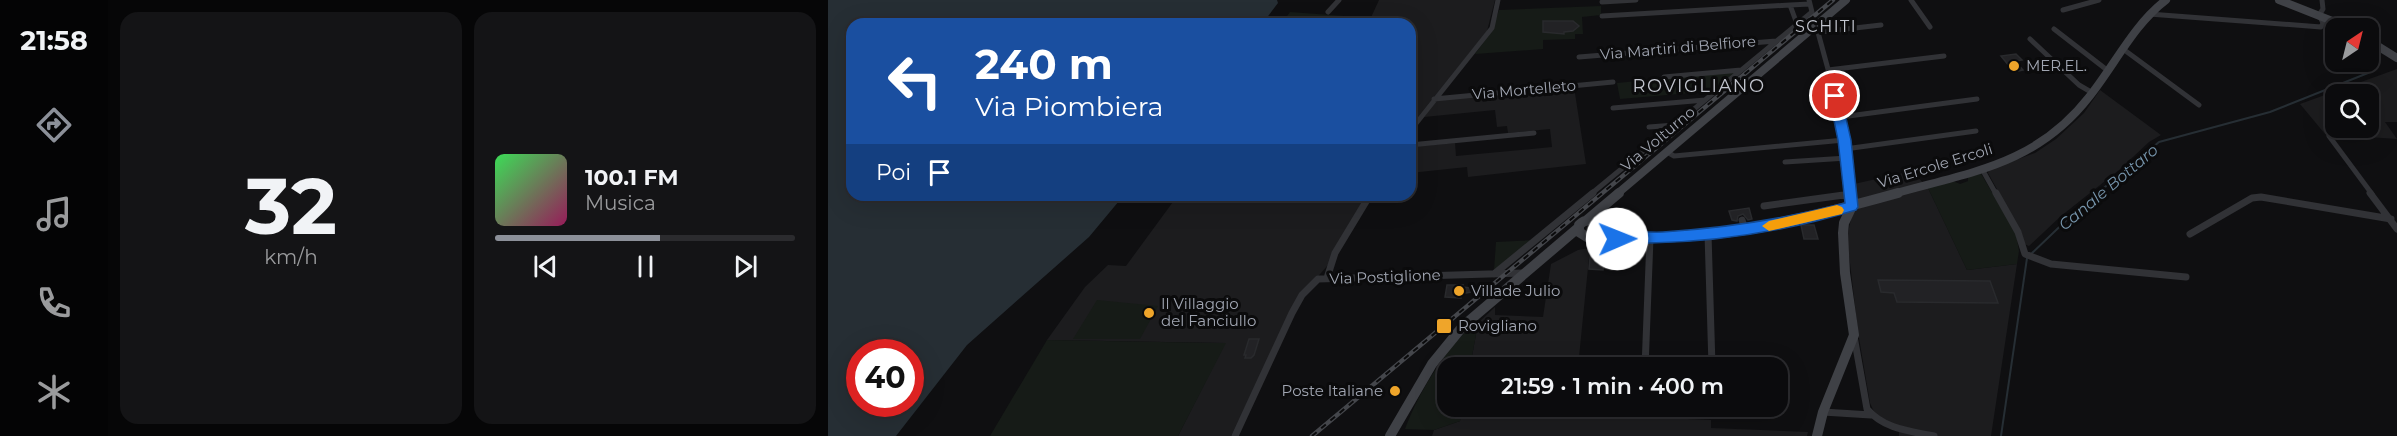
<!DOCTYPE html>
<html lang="it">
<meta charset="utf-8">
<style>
body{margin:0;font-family:Montserrat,sans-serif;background:#141416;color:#f1f3f6;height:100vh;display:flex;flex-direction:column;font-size:22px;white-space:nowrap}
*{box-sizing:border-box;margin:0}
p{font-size:20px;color:#9a9b9d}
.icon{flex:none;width:33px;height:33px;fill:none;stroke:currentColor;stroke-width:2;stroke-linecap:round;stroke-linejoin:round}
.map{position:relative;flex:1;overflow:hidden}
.details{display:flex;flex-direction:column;gap:12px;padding:12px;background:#060607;width:720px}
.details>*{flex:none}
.top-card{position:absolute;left:18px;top:18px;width:570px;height:183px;border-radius:18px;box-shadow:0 6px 24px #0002,0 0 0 2px #2b2b2e;background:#1a4fa0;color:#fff;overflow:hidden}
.needle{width:39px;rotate:35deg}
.fabs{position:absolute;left:1497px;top:18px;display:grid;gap:12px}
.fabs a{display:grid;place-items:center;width:54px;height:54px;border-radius:12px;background:#0b0b0d;box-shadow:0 6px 24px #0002,0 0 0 2px #2b2b2e;font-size:30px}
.speed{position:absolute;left:18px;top:339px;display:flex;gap:12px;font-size:30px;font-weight:700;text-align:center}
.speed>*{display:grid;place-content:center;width:78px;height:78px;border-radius:50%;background:#0b0b0d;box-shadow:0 6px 24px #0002,0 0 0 2px #2b2b2e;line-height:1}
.speed .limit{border:9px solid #d22;background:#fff;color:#111}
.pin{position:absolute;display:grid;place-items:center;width:51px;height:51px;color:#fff;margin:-26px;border:3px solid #fff;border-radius:50%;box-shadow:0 2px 6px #0007}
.me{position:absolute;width:66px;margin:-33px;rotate:89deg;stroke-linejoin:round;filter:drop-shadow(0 0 4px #0008)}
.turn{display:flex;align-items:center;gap:21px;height:126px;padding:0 30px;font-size:27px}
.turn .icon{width:78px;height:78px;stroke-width:2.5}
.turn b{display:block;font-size:42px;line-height:51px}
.then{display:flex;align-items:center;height:57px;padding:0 30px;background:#0003;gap:12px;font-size:22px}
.details .card{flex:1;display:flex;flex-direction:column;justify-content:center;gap:9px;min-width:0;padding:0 21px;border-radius:18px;background:#141416}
.details .dial{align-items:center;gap:0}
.dial b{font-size:78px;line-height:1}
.song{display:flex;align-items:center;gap:18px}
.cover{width:72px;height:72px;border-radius:9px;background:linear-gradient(135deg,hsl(130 70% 55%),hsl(330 70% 35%))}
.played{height:6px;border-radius:3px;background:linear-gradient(90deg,#8c9099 55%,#2b2b2e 55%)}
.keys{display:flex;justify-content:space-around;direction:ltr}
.details .tiles{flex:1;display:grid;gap:12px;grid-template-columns:repeat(2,1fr)}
.trip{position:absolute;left:609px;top:357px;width:351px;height:60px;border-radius:18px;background:#0b0b0d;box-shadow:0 6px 24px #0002,0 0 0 2px #2b2b2e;font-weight:600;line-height:60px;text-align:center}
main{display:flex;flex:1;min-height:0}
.menu{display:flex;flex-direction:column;width:108px;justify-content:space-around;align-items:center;background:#040405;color:#9a9b9d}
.menu .icon{width:42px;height:42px}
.menu .on{color:#8c9099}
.menu b{font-size:27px;color:#f1f3f6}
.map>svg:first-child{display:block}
.built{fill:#1c1c1e;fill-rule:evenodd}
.green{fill:#161b17}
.water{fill:#262e34;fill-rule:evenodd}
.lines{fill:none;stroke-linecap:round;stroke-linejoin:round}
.stream{stroke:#262e34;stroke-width:2}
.building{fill:#222225;stroke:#292a2d;stroke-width:1.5}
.street-far1{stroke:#313236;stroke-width:5}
.street{stroke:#313236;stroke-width:7}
.secondary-far1{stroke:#3f4146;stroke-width:8}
.secondary{stroke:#3f4146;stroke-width:10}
.rail-casing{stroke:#44464b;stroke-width:4.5}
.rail{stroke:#0b0b0c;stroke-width:2;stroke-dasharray:6;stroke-linecap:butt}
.route{fill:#1a73e8;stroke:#114b97;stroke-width:1.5}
.slow{fill:#f59e0b}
.poi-dot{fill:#efa52a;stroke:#0b0b0c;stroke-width:2}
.labels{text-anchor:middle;stroke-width:6;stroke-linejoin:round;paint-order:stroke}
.street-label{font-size:15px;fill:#a1a6b2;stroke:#0b0b0c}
.poi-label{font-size:15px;fill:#a1a6b2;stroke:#0b0b0c;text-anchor:start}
.neighbourhood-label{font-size:16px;letter-spacing:1.5px;fill:#c2c5ce;stroke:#0b0b0c}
.water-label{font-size:16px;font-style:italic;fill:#7796ad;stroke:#0b0b0c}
.quarter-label{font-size:18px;letter-spacing:1.5px;fill:#c2c5ce;stroke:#0b0b0c}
</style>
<main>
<nav class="menu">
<b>21:58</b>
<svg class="icon on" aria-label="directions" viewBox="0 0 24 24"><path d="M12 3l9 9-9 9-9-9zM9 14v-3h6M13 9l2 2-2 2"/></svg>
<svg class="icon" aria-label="music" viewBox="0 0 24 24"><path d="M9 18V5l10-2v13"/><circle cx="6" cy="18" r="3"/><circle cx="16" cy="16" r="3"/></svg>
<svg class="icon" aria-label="phone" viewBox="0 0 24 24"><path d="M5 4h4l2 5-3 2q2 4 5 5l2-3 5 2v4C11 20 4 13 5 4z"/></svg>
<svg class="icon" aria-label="climate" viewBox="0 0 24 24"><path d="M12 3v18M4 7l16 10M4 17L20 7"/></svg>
</nav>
<section class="details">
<div class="tiles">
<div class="card dial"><b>32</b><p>km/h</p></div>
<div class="card">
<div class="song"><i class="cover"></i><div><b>100.1 FM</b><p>Musica</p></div></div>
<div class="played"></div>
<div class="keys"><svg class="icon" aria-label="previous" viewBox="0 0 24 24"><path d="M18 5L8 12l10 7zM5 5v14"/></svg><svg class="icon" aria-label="pause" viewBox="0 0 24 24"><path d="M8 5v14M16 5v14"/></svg><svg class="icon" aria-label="next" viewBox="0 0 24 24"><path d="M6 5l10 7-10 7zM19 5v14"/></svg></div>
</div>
</div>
</section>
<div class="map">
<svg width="1569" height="436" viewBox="0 0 1569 436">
<rect width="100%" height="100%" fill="#0f0f11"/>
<path class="built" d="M 551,0 L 667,0 L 659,31 L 582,127 L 582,24 L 540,24 Z
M 1569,69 L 1569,122 L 1557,122 L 1569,139 L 1497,134 L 1472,104 ZM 1508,94 L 1540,94 L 1540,128 L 1508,128 Z
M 746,87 L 758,164 L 640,177 L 639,167 L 582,173 L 582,147 L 627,143 L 628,156 L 724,147 L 722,129 L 680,133 L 679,126 L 669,127 L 667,110 L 596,117 L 609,100 Z
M 1272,90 L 1333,135 L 1321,142 L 1291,170 L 1233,216 L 1201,246 L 1196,244 L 1194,234 L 1160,173 L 1161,170 L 1207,153 L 1228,139 L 1256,113 Z
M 1084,171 L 1100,188 L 1139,270 L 1189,264 L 1163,436 L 1071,436 L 1071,431 L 1048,416 L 1042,403 L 1030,332 L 1019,237 L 1027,201 L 1026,184 Z
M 350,195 L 539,195 L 500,265 L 471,298 L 403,436 L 350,436 L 397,343 L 219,340 L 257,287 L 280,265 L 298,266 Z
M 762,248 L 750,367 L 642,367 L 650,323 L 667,307 L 667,315 L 715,317 L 723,264 L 750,250 Z
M 635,406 L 747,407 L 746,414 L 883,420 L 883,428 L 980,432 L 979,436 L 604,436 L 606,430 L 632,421 Z"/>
<path class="green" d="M 773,6 L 773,15 L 754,17 L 755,34 L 747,34 L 747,39 L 715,40 L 715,49 L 647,54 L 664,31 L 671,10 Z
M 462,12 L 543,18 L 540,24 L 453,24 Z
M 909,71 L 886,91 L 792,99 L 789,83 Z
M 1152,172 L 1188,233 L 1191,251 L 1189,264 L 1139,270 L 1100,188 L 1125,181 L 1132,184 L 1140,181 L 1140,176 Z
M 706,240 L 666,270 L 668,242 Z
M 269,300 L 330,306 L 312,339 L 245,339 Z
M 651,318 L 642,367 L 620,368 L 620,406 L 635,407 L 632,421 L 606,430 L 577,429 C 593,387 618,349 651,318 Z
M 219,340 L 390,343 L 398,343 L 350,436 L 162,436 Z"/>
<path class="water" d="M 0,0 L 449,0 L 450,3 L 434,24 L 24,24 L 24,195 L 296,195 L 261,237 L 139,345 L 68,436 L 0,436 ZM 32,352 L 82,352 L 82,404 L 32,404 Z"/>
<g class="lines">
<path class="stream" d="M 1203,254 L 1247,212 L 1331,142 L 1442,112 L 1540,73
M 1173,436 L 1199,258"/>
</g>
<path class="building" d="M 715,21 L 745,21 L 751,26 L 745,31 L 736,32 L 736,34 L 715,32 Z
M 1188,54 L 1194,60 L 1187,61 L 1195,70 L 1186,72 L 1173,56 Z
M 921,208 L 924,219 L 920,220 L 915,214 L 910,216 L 909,221 L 904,220 L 901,211 Z
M 973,225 L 986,225 L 990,239 L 976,239 Z
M 763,247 L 771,247 L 771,254 L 776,261 L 775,270 L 761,269 Z
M 1050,280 L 1162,281 L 1170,303 L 1069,302 L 1066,293 L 1053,292 Z
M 619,285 L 635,285 L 634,287 L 643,288 L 644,292 L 633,294 L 633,298 L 617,297 Z
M 421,339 L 431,339 L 426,355 L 423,358 L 417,358 L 418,355 L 416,355 Z"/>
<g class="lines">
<path class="street-far1" d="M 1083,0 L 1102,27
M 774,2 L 808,0
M 962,5 L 982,4
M 1235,10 L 1271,0
M 500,12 L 511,0
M 1321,14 L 1493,27 L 1495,23 L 1491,15 L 1495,9 L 1494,0
M 774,16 L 962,5 L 969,24
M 988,25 L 1013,117 L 1023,194
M 1226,29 L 1279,70
M 992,32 L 1053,25
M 1202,39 L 1251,85 L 1263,92
M 1295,49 L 1371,105
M 751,57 L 948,41
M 1000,70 L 1116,56
M 836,77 L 913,70
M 606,99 L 785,82
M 785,108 L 877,100
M 1013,117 L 1149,99
M 821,127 L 847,125
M 582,131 L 664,28 L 670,0
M 1501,136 L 1544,194
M 582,145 L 706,133
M 1017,149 L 1148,131
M 839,152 L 846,156 L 1016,140
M 957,162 L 1019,158
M 1154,169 L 1168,194
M 763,194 L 984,12 L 981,0"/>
<path class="street" d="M 1022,193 L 1024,206
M 1168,193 L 1190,232 L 1197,254 L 1223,264 L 1358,277
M 1542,193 L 1569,229
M 936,206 L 1023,194
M 914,220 L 917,229
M 880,234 L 884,366
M 1362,234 L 1424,198 L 1433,197 L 1563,219
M 666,274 L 765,193
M 499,278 L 507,253 L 542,195
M 1026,336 L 1039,409 C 1056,429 1081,431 1106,436
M 817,368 L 822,238
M 995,412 L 1043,415
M 407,436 L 464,313 L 474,295 L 490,279 L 695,273"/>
<path class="secondary-far1" d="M 1451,0 L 1522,28
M 1540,40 L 1569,58
M 789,194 L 1018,0
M 1065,194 C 1142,172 1208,165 1261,97 C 1286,66 1306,24 1338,0"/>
<path class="secondary" d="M 769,212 L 772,228 L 769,234 L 759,237 L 751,232 L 751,225 C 757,219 763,219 770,223
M 759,220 L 791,193
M 765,236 C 874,244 966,222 1070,193
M 562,436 L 604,364 L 635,326 L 750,228
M 989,436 L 995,412 L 1026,335 L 1017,273 L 1015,233 L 1016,223 L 1024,206"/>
<g class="rail-casing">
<path id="rail" d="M 484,436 L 1005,0"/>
</g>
<use href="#rail" class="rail"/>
</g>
<path class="route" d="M 1007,92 L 1013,96 L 1023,140 L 1030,207 L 1028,210 C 962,230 891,242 822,243 C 810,244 796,246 785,242 L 782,239 C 788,229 823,233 835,232 C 897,228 957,219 1017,203 L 1010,140 L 1001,96 Z"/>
<path class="slow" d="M 1009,205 L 1014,207 L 1016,210 L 1014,214 L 941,231 L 934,226 L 941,221 Z"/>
<g class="poi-dot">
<circle cx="1186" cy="66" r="6"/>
<circle cx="631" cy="291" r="6"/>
<circle cx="321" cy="313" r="6"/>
<rect x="608" y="318" width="16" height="16" rx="3"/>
<circle cx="567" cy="391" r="6"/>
</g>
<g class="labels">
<g class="street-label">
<text transform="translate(850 48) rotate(-5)" y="5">Via Martiri di Belfiore</text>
<text transform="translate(696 90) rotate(-5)" y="5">Via Mortelleto</text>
<text transform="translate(830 139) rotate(-40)" y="5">Via Volturno</text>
<text transform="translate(1107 166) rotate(-17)" y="5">Via Ercole Ercoli</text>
<text transform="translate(557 277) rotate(-2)" y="5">Via Postiglione</text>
</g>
<g class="poi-label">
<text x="1198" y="71">MER.EL.</text>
<text x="643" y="296">Villade Julio</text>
<text x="333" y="309">Il Villaggio<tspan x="333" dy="17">del Fanciullo</tspan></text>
<text x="630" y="331">Rovigliano</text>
<text x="555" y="396" text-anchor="end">Poste Italiane</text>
</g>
<g class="neighbourhood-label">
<text x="998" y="32">SCHITI</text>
</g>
<g class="water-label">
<text transform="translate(1280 187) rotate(-40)" y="6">Canale Bottaro</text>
</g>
<g class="quarter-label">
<text x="871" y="92">ROVIGLIANO</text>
</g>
</g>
</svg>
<div class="fabs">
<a><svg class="needle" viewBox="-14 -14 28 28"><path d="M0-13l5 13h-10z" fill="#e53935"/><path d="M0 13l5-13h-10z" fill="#9a9b9d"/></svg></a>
<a><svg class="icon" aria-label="search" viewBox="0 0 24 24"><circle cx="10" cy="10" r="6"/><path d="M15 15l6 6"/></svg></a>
</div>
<div class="speed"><div class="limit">40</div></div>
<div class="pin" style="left:1007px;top:96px;background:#d93025"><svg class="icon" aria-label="arrive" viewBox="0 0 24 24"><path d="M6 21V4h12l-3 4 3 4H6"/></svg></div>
<svg class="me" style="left:789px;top:239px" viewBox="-20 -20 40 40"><circle r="19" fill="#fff"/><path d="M0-13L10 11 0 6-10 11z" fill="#1a73e8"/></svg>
<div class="trip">21:59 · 1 min · 400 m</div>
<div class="top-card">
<div class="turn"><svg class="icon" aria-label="left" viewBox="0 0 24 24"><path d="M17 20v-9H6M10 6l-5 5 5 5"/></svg><div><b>240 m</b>Via Piombiera</div></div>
<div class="then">Poi<svg class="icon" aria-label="arrive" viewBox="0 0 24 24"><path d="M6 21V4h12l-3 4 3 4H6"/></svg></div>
</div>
</div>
</main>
